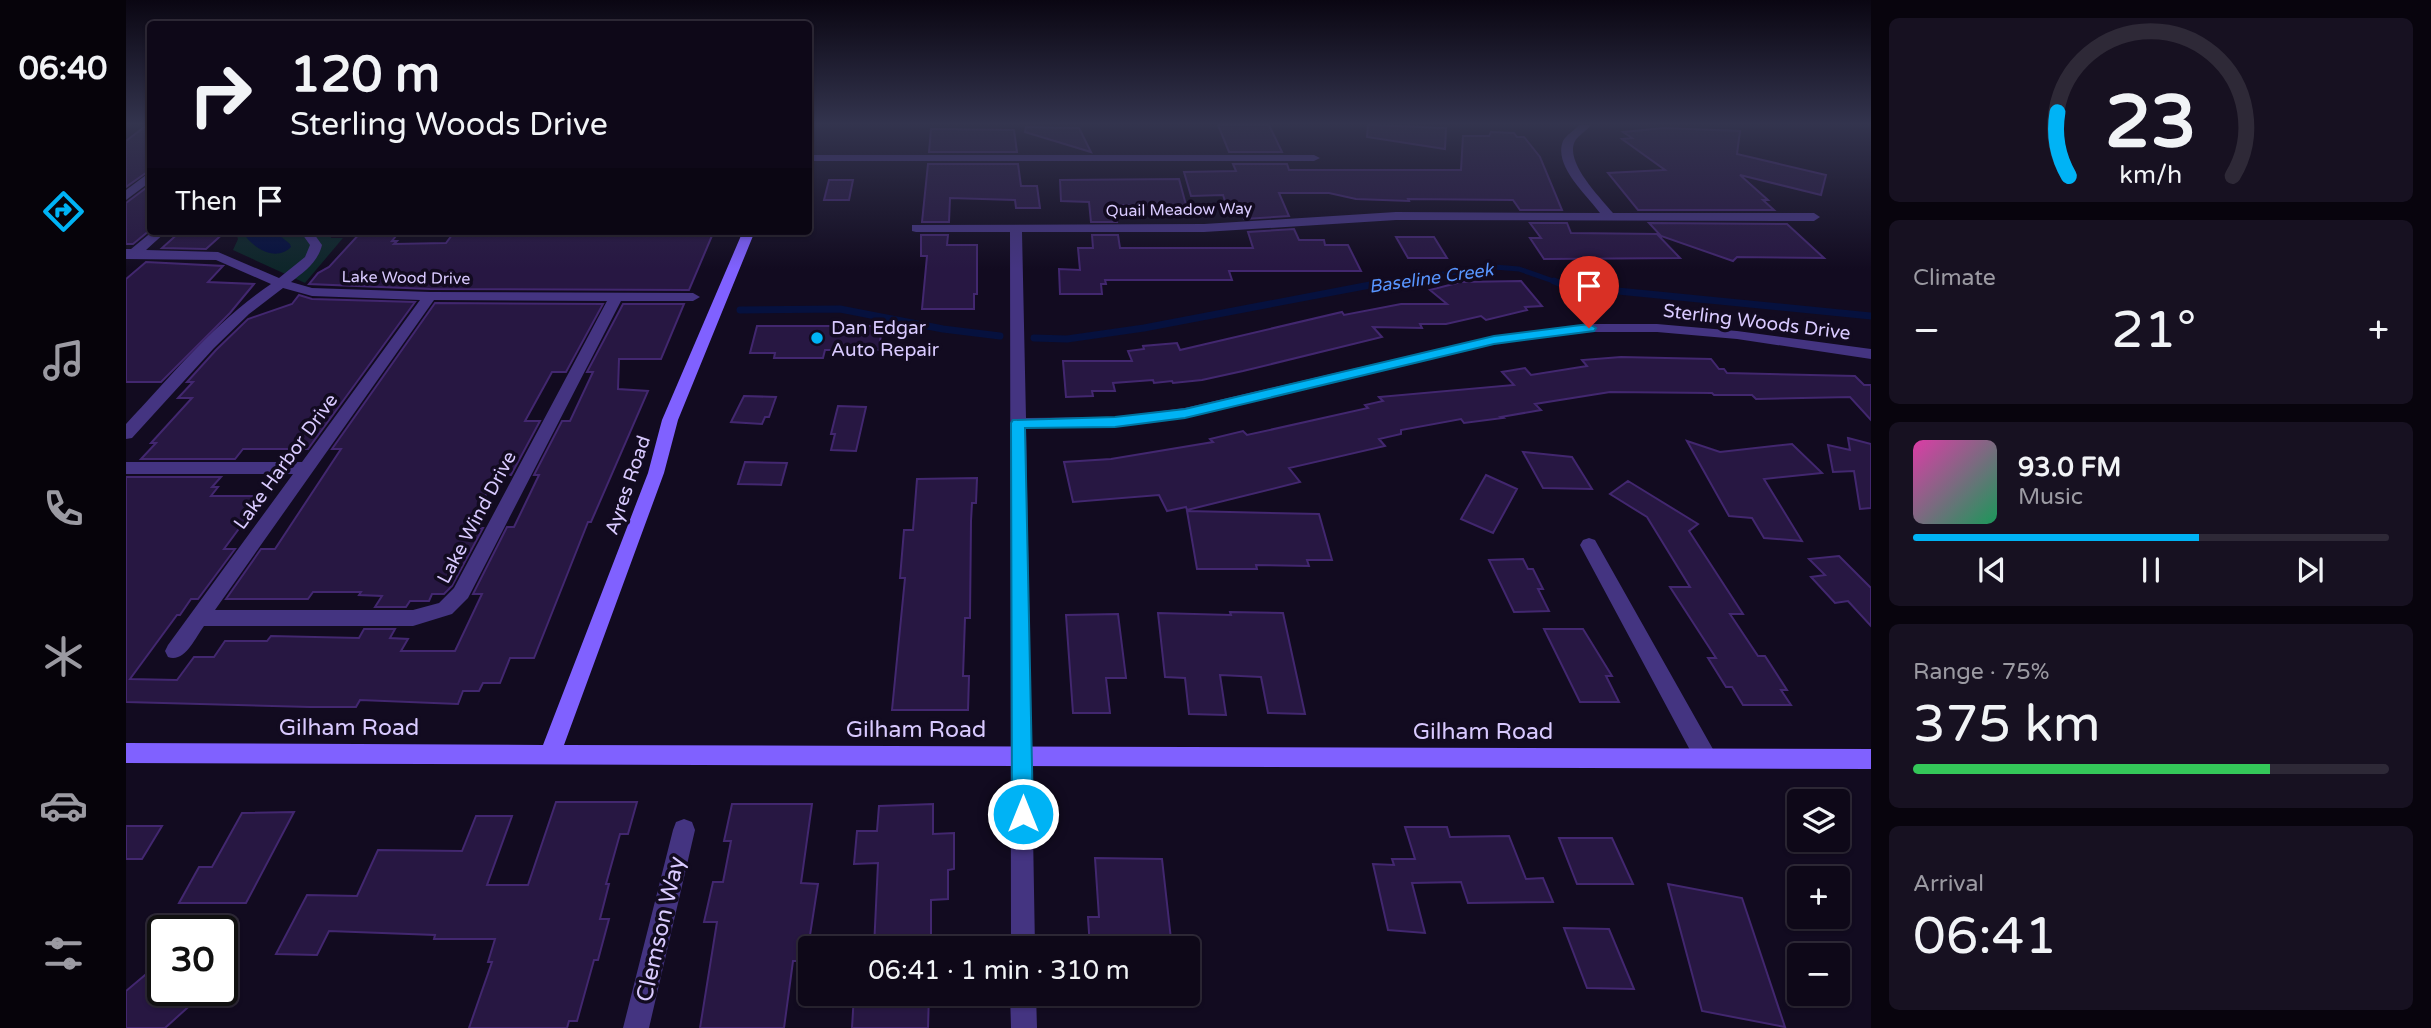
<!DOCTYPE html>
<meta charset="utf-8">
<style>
body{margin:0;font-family:"Varela Round",sans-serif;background:#171121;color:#f1f3f6;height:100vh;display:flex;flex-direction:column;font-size:26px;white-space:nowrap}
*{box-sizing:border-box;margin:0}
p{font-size:23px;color:#9b9aa2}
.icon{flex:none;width:38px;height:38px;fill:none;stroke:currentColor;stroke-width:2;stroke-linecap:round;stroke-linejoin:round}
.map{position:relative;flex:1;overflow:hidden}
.details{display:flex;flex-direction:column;gap:18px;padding:18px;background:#08040d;width:560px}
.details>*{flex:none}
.hud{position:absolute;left:21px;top:21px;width:665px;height:214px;border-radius:7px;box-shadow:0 2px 5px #0004,0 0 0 2px #2e2937;background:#0e0818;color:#f1f3f6;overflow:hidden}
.fabs{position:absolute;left:1661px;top:789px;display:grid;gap:14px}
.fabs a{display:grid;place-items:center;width:63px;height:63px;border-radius:7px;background:#0e0818;box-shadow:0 2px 5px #0004,0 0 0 2px #2e2937;font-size:35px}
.speed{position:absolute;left:21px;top:915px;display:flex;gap:14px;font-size:35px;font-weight:700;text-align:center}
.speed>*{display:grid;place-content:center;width:91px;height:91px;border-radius:50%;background:#0e0818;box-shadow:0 2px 5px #0004,0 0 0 2px #2e2937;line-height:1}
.speed .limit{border:4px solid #111;border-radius:10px;background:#fff;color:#111}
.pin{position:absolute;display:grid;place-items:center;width:60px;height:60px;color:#fff;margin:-72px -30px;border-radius:50% 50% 50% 0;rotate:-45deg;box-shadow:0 0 7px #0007}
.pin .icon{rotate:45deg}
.me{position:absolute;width:77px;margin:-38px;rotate:0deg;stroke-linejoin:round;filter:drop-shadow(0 0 5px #0008)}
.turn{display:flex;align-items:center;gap:24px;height:147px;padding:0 28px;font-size:32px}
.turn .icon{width:91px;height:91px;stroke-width:2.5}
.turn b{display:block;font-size:49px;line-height:60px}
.then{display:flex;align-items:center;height:66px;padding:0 28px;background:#0003;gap:14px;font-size:26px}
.big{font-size:52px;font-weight:600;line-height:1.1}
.details .tile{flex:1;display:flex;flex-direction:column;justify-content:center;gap:10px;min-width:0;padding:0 24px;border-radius:10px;background:#171121}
.details .dial{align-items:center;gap:0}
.dial svg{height:182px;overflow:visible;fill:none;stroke:#2e2937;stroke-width:7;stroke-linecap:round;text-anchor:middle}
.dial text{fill:#f1f3f6;stroke:none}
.song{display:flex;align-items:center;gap:21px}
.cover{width:84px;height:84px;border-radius:10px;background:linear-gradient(135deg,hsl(320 70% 55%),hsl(150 70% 35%))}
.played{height:7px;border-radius:4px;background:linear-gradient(90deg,#00b3f5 60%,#2e2937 60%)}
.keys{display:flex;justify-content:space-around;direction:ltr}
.heat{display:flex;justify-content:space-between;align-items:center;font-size:38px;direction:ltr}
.charge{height:10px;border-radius:5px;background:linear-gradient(90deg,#34c759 75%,#2e2937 0)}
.trip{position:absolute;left:672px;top:936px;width:402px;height:70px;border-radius:7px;background:#0e0818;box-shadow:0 2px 5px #0004,0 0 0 2px #2e2937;font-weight:600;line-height:70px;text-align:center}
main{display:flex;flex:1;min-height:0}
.menu{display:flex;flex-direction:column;width:126px;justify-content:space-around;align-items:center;background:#06030a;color:#9b9aa2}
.menu .icon{width:49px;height:49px}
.menu .selected{color:#00b3f5}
.menu b{font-size:32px;color:#f1f3f6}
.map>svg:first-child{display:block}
.green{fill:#0e262a}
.water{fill:#06113e}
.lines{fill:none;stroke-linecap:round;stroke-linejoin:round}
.stream-far1{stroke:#06113e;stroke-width:5}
.stream{stroke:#06113e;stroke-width:7}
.building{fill:#271742;stroke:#42276f;stroke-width:2}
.street{fill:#443481;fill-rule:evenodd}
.secondary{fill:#8061ff;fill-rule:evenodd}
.route{fill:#00b3f5;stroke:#00749f;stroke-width:2}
.poi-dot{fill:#00b3f5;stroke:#120b20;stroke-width:2.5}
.labels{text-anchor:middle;stroke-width:7;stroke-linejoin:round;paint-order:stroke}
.far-street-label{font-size:16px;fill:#d9caff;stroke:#120b20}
.far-water-label{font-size:18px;font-style:italic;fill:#5895ff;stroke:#120b20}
.street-label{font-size:19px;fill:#d9caff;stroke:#120b20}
.poi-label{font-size:19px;fill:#d9caff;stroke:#120b20;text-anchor:start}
.near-street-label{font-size:23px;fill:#d9caff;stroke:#120b20}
</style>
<main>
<nav class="menu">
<b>06:40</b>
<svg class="icon selected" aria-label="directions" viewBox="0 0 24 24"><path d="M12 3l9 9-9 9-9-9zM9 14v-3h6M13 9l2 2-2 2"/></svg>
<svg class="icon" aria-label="music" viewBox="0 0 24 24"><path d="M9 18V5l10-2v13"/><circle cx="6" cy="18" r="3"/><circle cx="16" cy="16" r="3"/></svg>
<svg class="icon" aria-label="phone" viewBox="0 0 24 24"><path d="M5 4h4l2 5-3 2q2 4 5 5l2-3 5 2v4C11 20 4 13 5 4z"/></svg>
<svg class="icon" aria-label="climate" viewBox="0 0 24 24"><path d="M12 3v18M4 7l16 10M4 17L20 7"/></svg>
<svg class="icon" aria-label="car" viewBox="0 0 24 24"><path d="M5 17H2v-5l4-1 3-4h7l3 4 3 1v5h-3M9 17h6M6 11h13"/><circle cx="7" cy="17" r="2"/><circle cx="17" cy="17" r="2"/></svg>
<svg class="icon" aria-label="filters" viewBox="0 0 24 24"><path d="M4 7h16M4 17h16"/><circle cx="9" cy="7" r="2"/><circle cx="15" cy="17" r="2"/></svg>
</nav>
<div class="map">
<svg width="1745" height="1028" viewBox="0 0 1745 1028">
<rect width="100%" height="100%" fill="#120b20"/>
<path class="green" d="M 109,231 L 205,231 L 205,238 L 217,238 L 179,283 L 107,250 L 112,239 Z"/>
<path class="water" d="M 116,231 L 148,231 L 164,244 L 165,247 C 149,263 125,247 116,231 Z"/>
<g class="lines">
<path class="stream-far1" d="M 1255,283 L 1368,267 L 1393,269 L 1433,283"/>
<path class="stream" d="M 1428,281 L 1441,286 L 1745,316
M 614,310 L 714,309 L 817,329 L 874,336
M 908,338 L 941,339 L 1018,328 L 1265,281"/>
</g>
<path class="building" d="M 21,125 L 24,125 L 24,170 L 0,187 L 0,141 Z
M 1092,125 L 1143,125 L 1156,152 L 1103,152 Z
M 1242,125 L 1320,128 L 1319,149 L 1241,137 Z
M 900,127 L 953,128 L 965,152 L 899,132 Z
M 1538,128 L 1614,131 L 1611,154 L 1700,175 L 1695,195 L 1614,175 L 1642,200 L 1637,200 L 1648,210 L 1512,210 L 1482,173 L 1539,170 L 1496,139 L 1506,138 L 1497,132 Z
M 805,129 L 888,130 L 891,152 L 803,152 Z
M 1365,132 L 1388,133 L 1391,137 L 1398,137 L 1414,157 L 1436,210 L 1394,210 L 1387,200 L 1282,199 L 1283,201 L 1230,199 L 1203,193 L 1153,193 L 1163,216 L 1118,219 L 1114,207 L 1101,207 L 1097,195 L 1065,196 L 1058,172 L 1110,171 L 1107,164 L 1161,164 L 1163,170 L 1335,170 L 1337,136 L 1363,136 Z
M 802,164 L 892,164 L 895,186 L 911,186 L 914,208 L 890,208 L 889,200 L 824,198 L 823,222 L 796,222 Z
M 1053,179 L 1060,205 L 988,205 L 991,222 L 965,222 L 963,202 L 935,201 L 934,180 Z
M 703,180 L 727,180 L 723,200 L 698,200 Z
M 24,185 L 24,230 L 7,244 L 0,244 L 0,203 Z
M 1404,223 L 1441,223 L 1445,233 L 1531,234 L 1554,258 L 1418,259 L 1404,238 L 1415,238 Z
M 1523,223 L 1661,224 L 1698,258 L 1611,257 L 1607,261 L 1535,236 Z
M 1168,229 L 1173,240 L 1198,240 L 1199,245 L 1222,245 L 1235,271 L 1103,271 L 1106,280 L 979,280 L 980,284 L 975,284 L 976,294 L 934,294 L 933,269 L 954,270 L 952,248 L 967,248 L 966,235 L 992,235 L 994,248 L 1127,248 L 1122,232 Z
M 55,231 L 100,231 L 80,249 L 36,248 Z
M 236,231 L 274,231 L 266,241 L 271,241 L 268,244 L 320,243 L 329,231 L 588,231 L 563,290 L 304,289 L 183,284 L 192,273 L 203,267 Z
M 795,235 L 822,235 L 821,245 L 851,245 L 851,294 L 848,294 L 848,309 L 796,309 L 801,256 L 795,256 Z
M 1270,237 L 1308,237 L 1321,258 L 1282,258 Z
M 20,262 L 97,266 L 82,282 L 128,284 L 104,313 L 35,382 L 0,382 L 0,279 Z
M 1395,281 L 1416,306 L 1399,307 L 1401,310 L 1360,320 L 1355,316 L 1320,324 L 1294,324 L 1296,328 L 1247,327 L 1256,337 L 1117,371 L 1076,380 L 1047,383 L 1046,381 L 1028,383 L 1027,380 L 987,383 L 989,391 L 966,391 L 967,396 L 940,397 L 937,361 L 1006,361 L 1002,351 L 1018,349 L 1017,346 L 1051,343 L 1054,350 L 1216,312 L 1218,315 L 1275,304 L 1321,304 L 1304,290 L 1335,282 Z
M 173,295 L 186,299 L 289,302 L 182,449 L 117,449 L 109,459 L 15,459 L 30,443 L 25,443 L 66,398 L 52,398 L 67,382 L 61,382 L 90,350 L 122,319 L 166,304 Z
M 309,303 L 477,304 L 440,372 L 426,372 L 399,421 L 414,421 L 385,475 L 370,475 L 343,528 L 357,528 L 326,586 L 318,594 L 306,594 L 303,601 L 284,601 L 280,607 L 249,607 L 256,596 L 233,595 L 235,592 L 187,592 L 182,599 L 100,599 L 135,549 L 149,549 L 215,449 L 206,449 Z
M 497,304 L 558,304 L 535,359 L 493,359 L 492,389 L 522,391 L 465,522 L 462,522 L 408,658 L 384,658 L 374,683 L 357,683 L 353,691 L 337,691 L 332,704 L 234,700 L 230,707 L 184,707 L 0,702 L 0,477 L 95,477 L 86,487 L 92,487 L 85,496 L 137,496 L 98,549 L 109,549 L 72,599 L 65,599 L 54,615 L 51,615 L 4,679 L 51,680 L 68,657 L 88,657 L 99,641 L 141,641 L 145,636 L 233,638 L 238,629 L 269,629 L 264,638 L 282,639 L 275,651 L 329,651 L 356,594 L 347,594 L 381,527 L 388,527 L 413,475 L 408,475 L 436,421 L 444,421 L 467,372 L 461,372 Z
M 631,326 L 756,326 L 753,350 L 699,350 L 697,358 L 648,358 L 649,353 L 624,353 Z
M 1495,357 L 1585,359 L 1593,369 L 1598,369 L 1601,373 L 1729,376 L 1738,385 L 1745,385 L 1745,420 L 1724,397 L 1630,399 L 1626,395 L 1588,395 L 1586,393 L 1484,392 L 1409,404 L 1415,410 L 1375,417 L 1377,418 L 1338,423 L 1335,419 L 1275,430 L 1275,434 L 1253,439 L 1259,446 L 1163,468 L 1174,482 L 1061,510 L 1060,507 L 1041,511 L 1033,495 L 947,502 L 938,462 L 985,459 L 1087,442 L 1084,439 L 1117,431 L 1121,435 L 1242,408 L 1239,405 L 1257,401 L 1253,397 L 1388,385 L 1376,372 L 1399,368 L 1405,375 L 1461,366 L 1456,360 Z
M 618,396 L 650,397 L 643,417 L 639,417 L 636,424 L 605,422 Z
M 712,406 L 740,407 L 730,451 L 705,450 L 709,434 L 705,434 Z
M 1722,438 L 1745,444 L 1745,508 L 1734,509 L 1728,471 L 1707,472 L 1702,445 L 1724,450 Z
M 1561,441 L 1594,452 L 1666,444 L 1696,473 L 1638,479 L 1676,541 L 1638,538 L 1626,518 L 1603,516 Z
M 1397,452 L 1446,457 L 1466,489 L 1417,488 Z
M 619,462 L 661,463 L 655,485 L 612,484 Z
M 1360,475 L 1391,489 L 1367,533 L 1335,519 Z
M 851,478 L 850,503 L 846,503 L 845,521 L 844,618 L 839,618 L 837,676 L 843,676 L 842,710 L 766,710 L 779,578 L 774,578 L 778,530 L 787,530 L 791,479 Z
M 1502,481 L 1572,524 L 1563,531 L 1617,614 L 1604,614 L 1632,656 L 1639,656 L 1661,690 L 1655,690 L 1665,705 L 1617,705 L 1606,687 L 1600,687 L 1582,658 L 1590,658 L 1544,587 L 1564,587 L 1521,517 L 1484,494 Z
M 1061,511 L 1193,514 L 1206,560 L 1181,560 L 1183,566 L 1130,565 L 1131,569 L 1071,569 Z
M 1713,556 L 1745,588 L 1745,626 L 1722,601 L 1709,603 L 1685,577 L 1699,575 L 1683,559 Z
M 1397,559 L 1402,569 L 1407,569 L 1417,589 L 1412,589 L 1423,611 L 1388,612 L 1363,560 Z
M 1104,612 L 1157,613 L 1179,714 L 1142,713 L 1135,677 L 1094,675 L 1100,715 L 1063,714 L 1059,678 L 1039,677 L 1032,613 L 1105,615 Z
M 992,614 L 1000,678 L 980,678 L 984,713 L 947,713 L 940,615 Z
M 1418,629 L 1457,629 L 1486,676 L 1480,676 L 1493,702 L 1454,702 Z
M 430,802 L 511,802 L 502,834 L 494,834 L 480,884 L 483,884 L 474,919 L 483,919 L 472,960 L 468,960 L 451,1021 L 443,1021 L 441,1028 L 343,1028 L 366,962 L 362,962 L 369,939 L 308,939 L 309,935 L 203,931 L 191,955 L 150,954 L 181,895 L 231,896 L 252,850 L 336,851 L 350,816 L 386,816 L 361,885 L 402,885 Z
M 606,804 L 686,804 L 675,883 L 692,884 L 680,961 L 667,961 L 658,1028 L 574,1028 L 591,922 L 578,922 L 587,882 L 597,882 L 605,841 L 598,841 Z
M 807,804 L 807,834 L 828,833 L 828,869 L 822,870 L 822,899 L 805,900 L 805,948 L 748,948 L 752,863 L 728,864 L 731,831 L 751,831 L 753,806 Z
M 168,812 L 120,903 L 53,903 L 73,867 L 86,867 L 116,813 Z
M 0,826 L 36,826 L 16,859 L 0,859 Z
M 1279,827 L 1321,827 L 1324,837 L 1383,836 L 1400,879 L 1417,878 L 1427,902 L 1342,903 L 1335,882 L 1286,883 L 1299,933 L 1262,930 L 1247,864 L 1268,865 L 1266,859 L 1289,859 Z
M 1433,838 L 1486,838 L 1507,884 L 1451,884 Z
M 969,858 L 1036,859 L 1046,948 L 964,948 L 962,917 L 973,917 Z
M 1542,884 L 1616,898 L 1659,1027 L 1576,1011 Z
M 1438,928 L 1483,929 L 1508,989 L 1461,988 Z
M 37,960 L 37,990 L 81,990 L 39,1028 L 0,1028 L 0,991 Z
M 728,994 L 803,994 L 802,1028 L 726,1028 Z"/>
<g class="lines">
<path class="street" d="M 1453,125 L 1465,125 C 1461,130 1452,136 1449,141 C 1438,162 1475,198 1487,213 L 1688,213 L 1694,217 L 1688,221 L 1270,220 L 1078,232 L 896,232 L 900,418 L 990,417 L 1059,408 L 1368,336 L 1463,324 L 1531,324 L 1611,331 L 1745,349 L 1745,359 L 1611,339 L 1531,332 L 1463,332 L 1368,344 L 1059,418 L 990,427 L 900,428 L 909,948 L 885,948 L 884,232 L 790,232 L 786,231 L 786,225 L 1078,224 L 1270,212 L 1474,213 C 1461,195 1427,166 1437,141 C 1440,135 1449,130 1453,125 Z
M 682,155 L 1188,155 L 1194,158 L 1188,161 L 682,161 Z
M 24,172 L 24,182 L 0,200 L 0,190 Z
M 27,231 L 41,231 L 20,250 L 92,252 L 153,278 L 179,257 L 184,245 L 174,231 L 186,231 L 196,245 C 192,262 178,272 165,282 L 186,288 L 304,292 L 567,293 L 574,297 L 567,301 L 495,301 L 342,598 L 326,614 L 287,626 L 78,626 C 69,638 59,663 42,657 L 39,651 L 42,645 L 167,474 L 0,474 L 0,462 L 176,462 L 294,300 L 186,296 L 157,288 L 123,314 L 88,348 L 6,438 L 0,439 L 0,424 C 46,375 89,322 145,284 L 90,260 L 0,259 L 0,249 L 5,249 ZM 308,300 L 481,301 L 328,588 L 313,603 L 287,610 L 89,610 Z
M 1463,538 L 1469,540 L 1588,751 L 1591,758 L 1588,765 L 1580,768 L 1572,765 L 1454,545 L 1457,540 Z
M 558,819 L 566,822 L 569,830 L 523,1028 L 497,1028 L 547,830 L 550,822 Z
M 884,994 L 910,994 L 911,1028 L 885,1028 Z"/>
<path class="secondary" d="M 617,231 L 629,231 L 552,420 L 538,473 L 438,745 L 1745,749 L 1745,769 L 0,763 L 0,743 L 417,745 L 522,473 L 536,420 Z"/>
</g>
<linearGradient id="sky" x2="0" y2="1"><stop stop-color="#0a0612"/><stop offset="0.46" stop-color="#33344e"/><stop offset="1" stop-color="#33344e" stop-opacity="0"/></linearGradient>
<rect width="1745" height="269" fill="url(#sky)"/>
<path class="route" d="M 1463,324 L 1470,328 L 1468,331 L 1368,344 L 1059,418 L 989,427 L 899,428 L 907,814 L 904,821 L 897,824 L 889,821 L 886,814 L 885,423 L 887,420 L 989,417 L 1059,409 L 1368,336 Z"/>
<circle class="poi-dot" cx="691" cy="338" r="7"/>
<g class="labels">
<g class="far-street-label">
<text transform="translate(1053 209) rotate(-1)" y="6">Quail Meadow Way</text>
<text transform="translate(280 277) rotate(1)" y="6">Lake Wood Drive</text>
</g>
<g class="far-water-label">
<text transform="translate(1305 278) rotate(-8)" y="6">Baseline Creek</text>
</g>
<g class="street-label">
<text transform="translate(1631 321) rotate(7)" y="7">Sterling Woods Drive</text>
<text transform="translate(159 461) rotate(-54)" y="7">Lake Harbor Drive</text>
<text transform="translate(501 485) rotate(-71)" y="7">Ayres Road</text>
<text transform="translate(350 517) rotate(-62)" y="7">Lake Wind Drive</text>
</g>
<g class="poi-label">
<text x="705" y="334">Dan Edgar<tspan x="705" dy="22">Auto Repair</tspan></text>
</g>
<g class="near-street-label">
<text x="223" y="735">Gilham Road</text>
<text x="790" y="737">Gilham Road</text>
<text x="1357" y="739">Gilham Road</text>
<text transform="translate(534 929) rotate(-77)" y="8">Clemson Way</text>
</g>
</g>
</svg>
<div class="fabs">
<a><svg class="icon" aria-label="layers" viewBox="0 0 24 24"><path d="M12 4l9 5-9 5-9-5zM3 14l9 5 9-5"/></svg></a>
<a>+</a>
<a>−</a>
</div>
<div class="speed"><div class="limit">30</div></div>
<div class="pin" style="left:1463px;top:328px;background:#d93025"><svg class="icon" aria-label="arrive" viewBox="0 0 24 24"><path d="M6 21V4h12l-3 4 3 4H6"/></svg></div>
<svg class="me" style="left:897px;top:814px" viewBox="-20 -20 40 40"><circle r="17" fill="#00b3f5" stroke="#fff" stroke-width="3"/><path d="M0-11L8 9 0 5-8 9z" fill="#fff"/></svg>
<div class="trip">06:41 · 1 min · 310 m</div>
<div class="hud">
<div class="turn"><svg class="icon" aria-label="right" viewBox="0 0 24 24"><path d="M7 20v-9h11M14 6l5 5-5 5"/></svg><div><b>120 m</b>Sterling Woods Drive</div></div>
<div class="then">Then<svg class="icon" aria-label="arrive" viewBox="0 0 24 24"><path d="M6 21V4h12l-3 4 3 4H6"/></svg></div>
</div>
</div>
<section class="details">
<div class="tile dial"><svg viewBox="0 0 100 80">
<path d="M14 69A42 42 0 1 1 86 69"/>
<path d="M14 69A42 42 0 0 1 9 41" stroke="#00b3f5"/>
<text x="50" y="56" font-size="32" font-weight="700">23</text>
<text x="50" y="72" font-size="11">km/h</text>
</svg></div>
<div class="tile"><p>Climate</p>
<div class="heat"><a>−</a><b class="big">21°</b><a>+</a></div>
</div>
<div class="tile">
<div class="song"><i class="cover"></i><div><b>93.0 FM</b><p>Music</p></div></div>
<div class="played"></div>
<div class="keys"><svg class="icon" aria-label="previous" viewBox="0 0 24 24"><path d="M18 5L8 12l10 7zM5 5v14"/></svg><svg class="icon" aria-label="pause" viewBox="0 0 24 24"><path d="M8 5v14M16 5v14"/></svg><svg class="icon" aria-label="next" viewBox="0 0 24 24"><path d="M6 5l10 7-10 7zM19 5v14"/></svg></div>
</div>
<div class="tile"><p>Range · 75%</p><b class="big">375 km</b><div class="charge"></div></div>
<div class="tile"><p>Arrival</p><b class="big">06:41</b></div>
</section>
</main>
